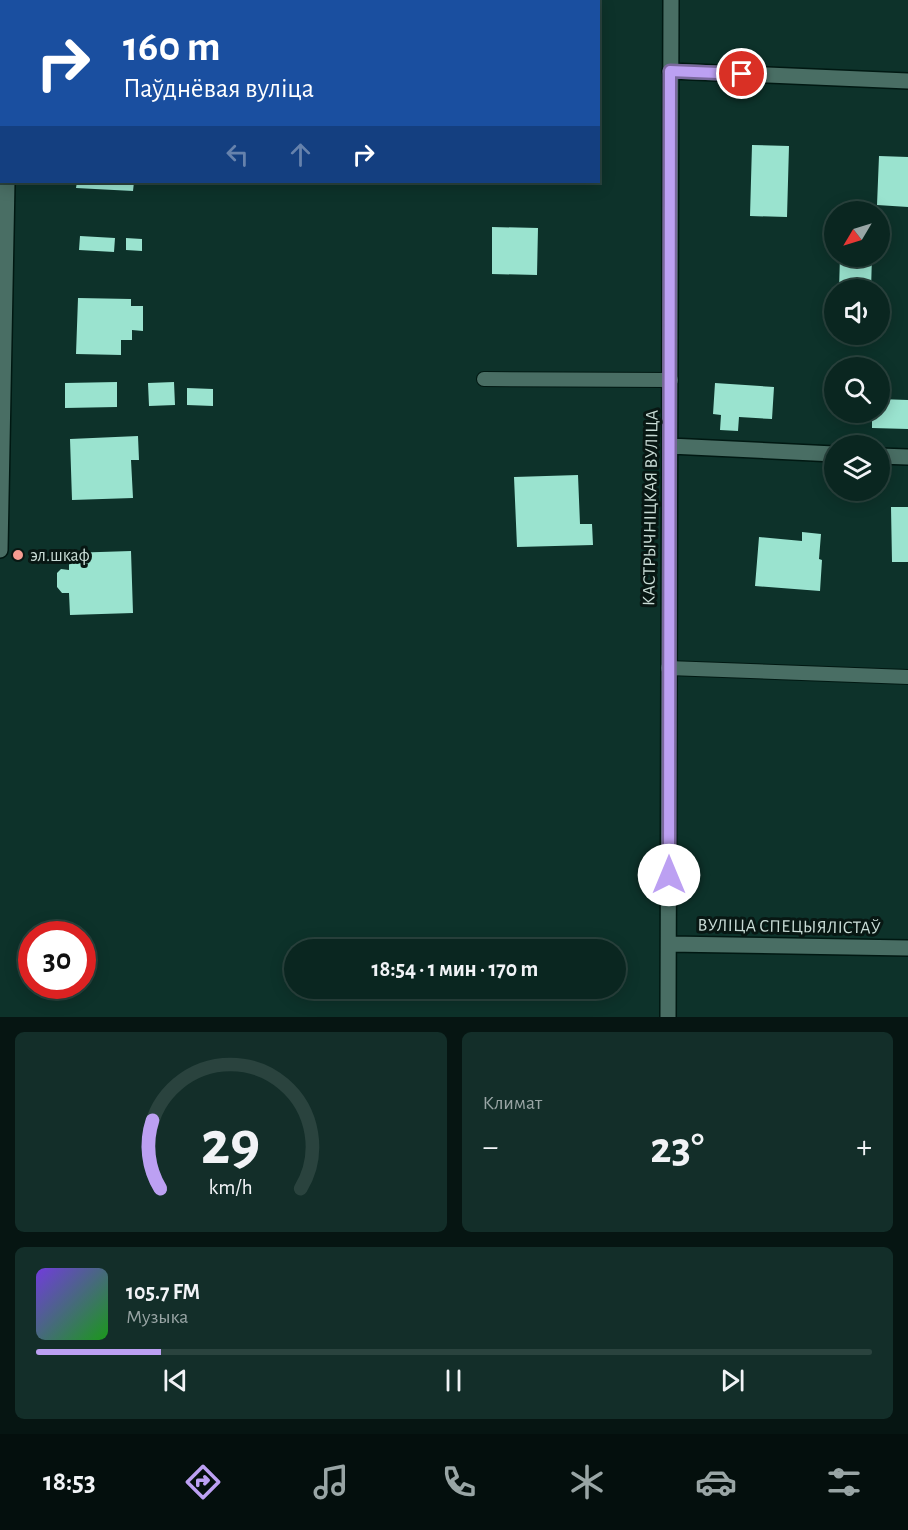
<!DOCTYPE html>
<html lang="ru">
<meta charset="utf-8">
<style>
body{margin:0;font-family:"Alegreya Sans",sans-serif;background:#132e29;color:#f1f3f6;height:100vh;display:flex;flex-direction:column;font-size:22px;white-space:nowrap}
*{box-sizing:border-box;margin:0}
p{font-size:20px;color:#99a5a5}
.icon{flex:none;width:33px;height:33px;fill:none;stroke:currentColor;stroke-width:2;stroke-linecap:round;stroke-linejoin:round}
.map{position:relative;height:1017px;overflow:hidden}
.side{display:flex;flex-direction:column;gap:15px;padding:15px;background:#061512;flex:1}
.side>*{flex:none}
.top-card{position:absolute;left:0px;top:0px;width:600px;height:183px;box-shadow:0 3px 15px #0003,0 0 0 2px #2a433e;background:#1a4fa0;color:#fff;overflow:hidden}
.needle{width:39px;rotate:232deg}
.controls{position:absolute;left:824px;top:201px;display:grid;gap:12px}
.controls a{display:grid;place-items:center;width:66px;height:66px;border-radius:50%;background:#0a2620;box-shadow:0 3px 15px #0003,0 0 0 2px #2a433e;font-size:30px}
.speed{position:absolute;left:18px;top:921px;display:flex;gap:12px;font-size:30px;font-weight:700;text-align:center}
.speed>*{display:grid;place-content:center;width:78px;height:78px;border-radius:50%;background:#0a2620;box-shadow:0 3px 15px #0003,0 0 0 2px #2a433e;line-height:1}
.speed .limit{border:9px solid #d22;background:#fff;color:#111}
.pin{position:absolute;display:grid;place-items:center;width:51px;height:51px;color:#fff;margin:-26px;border:3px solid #fff;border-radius:50%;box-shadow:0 2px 6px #0007}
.me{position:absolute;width:66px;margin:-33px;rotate:0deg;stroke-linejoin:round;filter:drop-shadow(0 0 4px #0008)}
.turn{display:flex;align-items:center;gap:21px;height:126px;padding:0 24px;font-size:27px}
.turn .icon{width:78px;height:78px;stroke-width:2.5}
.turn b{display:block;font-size:42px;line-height:51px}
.lanes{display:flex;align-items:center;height:57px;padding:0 24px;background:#0003;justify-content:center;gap:30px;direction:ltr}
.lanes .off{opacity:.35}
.big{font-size:45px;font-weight:700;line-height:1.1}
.side .tile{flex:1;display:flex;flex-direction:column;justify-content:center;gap:9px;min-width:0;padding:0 21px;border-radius:9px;background:#132e29}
.side .dial{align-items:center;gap:0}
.dial svg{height:156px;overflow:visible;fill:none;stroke:#2a433e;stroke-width:7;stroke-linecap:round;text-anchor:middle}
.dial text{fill:#f1f3f6;stroke:none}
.song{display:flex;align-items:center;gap:18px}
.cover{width:72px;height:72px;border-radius:9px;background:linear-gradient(135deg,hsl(260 70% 55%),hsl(120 70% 35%))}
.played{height:6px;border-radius:3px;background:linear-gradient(90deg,#bca0f2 15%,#2a433e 15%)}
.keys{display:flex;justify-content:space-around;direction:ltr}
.heat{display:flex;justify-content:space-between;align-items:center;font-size:33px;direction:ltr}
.side .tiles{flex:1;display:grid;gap:15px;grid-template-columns:1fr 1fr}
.tile:last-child{grid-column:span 2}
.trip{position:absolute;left:284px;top:939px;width:342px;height:60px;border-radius:30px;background:#0a2620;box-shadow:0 3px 15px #0003,0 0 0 2px #2a433e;font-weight:700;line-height:60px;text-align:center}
.menu{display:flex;height:96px;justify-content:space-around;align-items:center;background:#040f0d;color:#99a5a5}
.menu .icon{width:42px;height:42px}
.menu .on{color:#bca0f2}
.menu b{font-size:27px;color:#f1f3f6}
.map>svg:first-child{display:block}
.building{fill:#9ae3cf}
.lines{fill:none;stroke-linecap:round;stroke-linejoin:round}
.lane-casing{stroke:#001812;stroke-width:16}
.street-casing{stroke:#001812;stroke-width:18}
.lane{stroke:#496e64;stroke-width:14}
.street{stroke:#496e64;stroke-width:15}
.route-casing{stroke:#7a689d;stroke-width:15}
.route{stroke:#bca0f2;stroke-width:10}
.poi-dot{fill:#f59c91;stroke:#081713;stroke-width:2}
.labels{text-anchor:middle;stroke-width:6;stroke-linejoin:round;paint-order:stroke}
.street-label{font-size:18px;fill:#c9dcd6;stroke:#081713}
.poi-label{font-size:18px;fill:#c9dcd6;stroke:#081713;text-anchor:start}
</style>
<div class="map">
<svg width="908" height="1017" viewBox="0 0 908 1017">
<rect width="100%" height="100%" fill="#0d322a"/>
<path class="building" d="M 752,145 L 789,146 L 787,217 L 750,216 Z
M 879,156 L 908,157 L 908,207 L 877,205 Z
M 77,182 L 134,182 L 133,191 L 76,188 Z
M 492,227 L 538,228 L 537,275 L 492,274 Z
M 80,236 L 115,238 L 114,252 L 79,250 Z
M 126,238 L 142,239 L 142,251 L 126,250 Z
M 840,256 L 872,256 L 871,290 L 839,290 Z
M 78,298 L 131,299 L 131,306 L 143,306 L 143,331 L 132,330 L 132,340 L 121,340 L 121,355 L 76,354 Z
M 117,382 L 117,407 L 65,408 L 65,383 Z
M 174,382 L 175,405 L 149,406 L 148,383 Z
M 715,383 L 774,387 L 772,419 L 739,417 L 738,431 L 720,430 L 721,415 L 713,414 Z
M 187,388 L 213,389 L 213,406 L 187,405 Z
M 879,399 L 908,400 L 908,429 L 872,428 L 872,412 L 879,412 Z
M 138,436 L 139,460 L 131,460 L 133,498 L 72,500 L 70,439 Z
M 578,475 L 580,524 L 592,524 L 593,545 L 517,547 L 514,477 Z
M 891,507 L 908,507 L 908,562 L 892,562 Z
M 802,532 L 821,534 L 819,559 L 822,560 L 820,591 L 755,586 L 759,537 L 802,541 Z
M 131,551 L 133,613 L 70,615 L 69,593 L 62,593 L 57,587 L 57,573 L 61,569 L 69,570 L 69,553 Z"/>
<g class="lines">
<g class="lane-casing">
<path id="lane" d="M 484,379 L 671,380
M 668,668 L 908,677"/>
</g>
<g class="street-casing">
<path id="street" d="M 10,2 L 10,0
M 670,71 L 908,81
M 670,446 L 834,454
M 879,456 L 908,457
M 0,550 L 7,182
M 669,944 L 908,948
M 668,1017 L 671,0"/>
</g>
<use href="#lane" class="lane"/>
<use href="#street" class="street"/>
</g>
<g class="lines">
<g class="route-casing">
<path id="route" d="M 669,875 L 670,71 L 742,74"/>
</g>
<use href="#route" class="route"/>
</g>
<circle class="poi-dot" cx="18" cy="555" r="6"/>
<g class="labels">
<g class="street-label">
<text transform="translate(650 508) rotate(-89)" y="6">КАСТРЫЧНІЦКАЯ ВУЛІЦА</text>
<text transform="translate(789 926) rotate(1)" y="6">ВУЛІЦА СПЕЦЫЯЛІСТАЎ</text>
</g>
<g class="poi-label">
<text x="30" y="561">эл.шкаф</text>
</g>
</g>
</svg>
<div class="controls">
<a><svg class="needle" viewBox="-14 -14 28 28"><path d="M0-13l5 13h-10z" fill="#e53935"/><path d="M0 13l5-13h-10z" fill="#99a5a5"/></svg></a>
<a><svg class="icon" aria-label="sound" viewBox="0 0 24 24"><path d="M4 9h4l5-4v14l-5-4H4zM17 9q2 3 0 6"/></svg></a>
<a><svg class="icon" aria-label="search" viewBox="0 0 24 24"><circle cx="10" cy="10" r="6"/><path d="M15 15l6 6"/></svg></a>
<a><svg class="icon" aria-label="layers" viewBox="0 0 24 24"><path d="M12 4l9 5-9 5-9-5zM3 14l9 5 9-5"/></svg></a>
</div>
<div class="speed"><div class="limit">30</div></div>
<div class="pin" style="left:742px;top:74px;background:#d93025"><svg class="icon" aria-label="arrive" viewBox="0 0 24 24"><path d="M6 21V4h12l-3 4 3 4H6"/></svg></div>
<svg class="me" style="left:669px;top:875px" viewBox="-20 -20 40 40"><circle r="19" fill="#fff"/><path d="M0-13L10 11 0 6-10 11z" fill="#bca0f2"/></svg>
<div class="trip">18:54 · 1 мин · 170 m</div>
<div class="top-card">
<div class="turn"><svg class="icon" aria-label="right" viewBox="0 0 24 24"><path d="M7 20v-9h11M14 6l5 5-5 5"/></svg><div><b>160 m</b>Паўднёвая вуліца</div></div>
<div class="lanes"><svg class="icon off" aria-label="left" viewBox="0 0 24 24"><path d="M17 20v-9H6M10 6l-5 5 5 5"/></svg><svg class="icon off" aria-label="ahead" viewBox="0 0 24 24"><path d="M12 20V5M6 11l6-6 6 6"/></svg><svg class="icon" aria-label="right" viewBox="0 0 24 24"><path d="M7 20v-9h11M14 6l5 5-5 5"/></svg></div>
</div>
</div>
<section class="side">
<div class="tiles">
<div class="tile dial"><svg viewBox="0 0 100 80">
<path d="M14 69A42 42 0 1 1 86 69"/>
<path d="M14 69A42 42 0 0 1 10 34" stroke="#bca0f2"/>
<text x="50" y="56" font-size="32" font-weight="700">29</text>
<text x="50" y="72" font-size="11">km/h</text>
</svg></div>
<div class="tile"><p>Климат</p>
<div class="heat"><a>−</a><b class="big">23°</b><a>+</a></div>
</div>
<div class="tile">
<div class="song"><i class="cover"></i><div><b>105.7 FM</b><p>Музыка</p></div></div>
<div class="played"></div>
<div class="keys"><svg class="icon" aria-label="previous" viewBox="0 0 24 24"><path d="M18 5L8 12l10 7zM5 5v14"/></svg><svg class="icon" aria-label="pause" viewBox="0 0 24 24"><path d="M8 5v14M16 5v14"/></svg><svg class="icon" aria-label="next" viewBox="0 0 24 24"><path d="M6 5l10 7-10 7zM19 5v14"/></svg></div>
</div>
</div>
</section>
<nav class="menu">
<b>18:53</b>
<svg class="icon on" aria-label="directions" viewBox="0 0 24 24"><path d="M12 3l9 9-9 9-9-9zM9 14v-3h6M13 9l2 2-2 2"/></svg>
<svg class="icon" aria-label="music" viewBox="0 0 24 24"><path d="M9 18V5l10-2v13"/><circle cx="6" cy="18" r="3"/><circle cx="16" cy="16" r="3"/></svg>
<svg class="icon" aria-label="phone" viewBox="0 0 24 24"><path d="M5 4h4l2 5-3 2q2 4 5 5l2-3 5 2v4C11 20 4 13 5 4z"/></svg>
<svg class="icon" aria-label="climate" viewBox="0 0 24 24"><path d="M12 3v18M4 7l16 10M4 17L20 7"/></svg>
<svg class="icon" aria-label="car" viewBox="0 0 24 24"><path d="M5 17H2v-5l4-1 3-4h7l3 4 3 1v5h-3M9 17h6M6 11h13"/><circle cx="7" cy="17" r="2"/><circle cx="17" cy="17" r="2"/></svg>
<svg class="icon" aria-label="filters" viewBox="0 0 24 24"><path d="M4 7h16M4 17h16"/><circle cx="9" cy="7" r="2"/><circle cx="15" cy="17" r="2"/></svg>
</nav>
